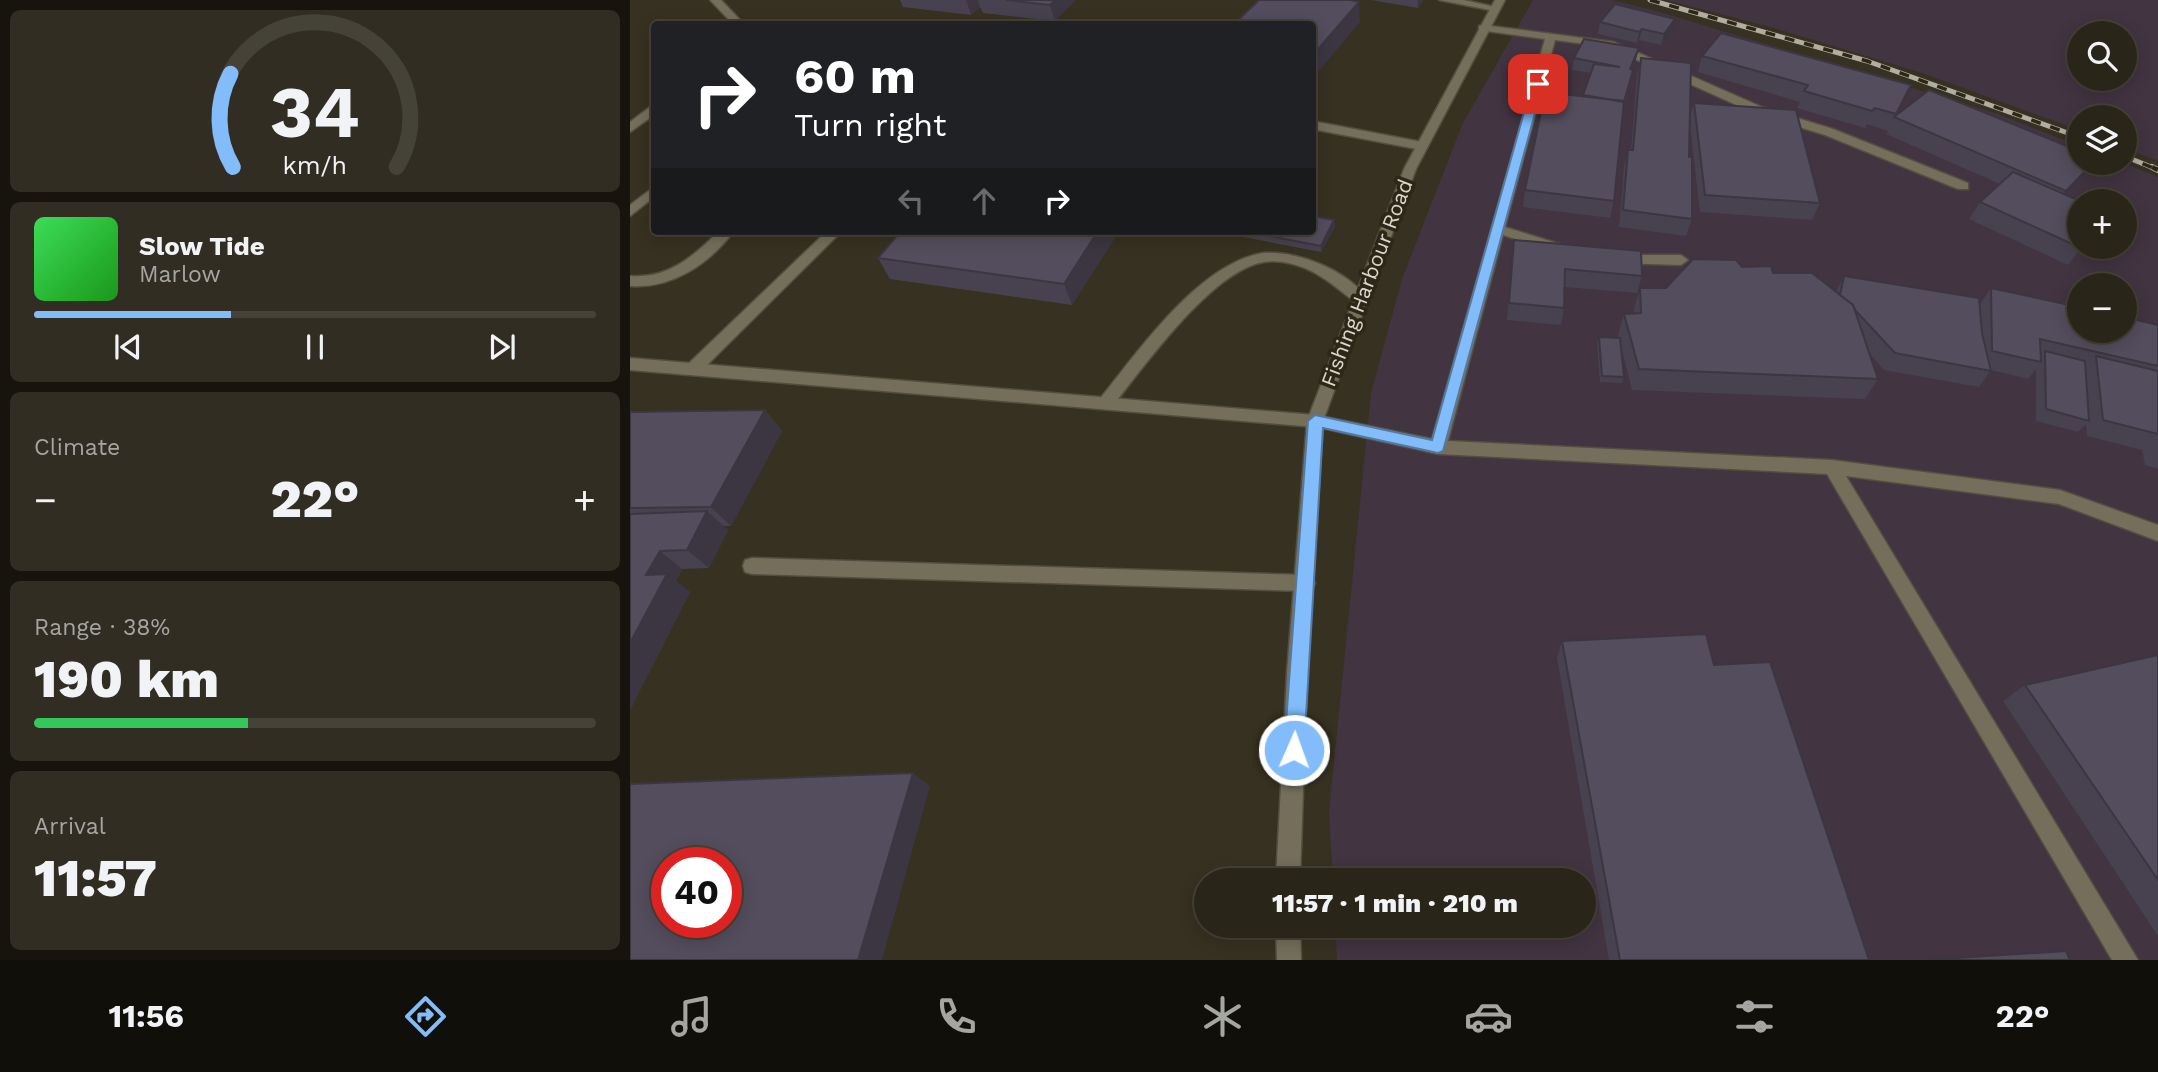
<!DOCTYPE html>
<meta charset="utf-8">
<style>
body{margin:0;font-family:"Work Sans",sans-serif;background:#312d22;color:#f1f3f6;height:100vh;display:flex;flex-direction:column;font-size:26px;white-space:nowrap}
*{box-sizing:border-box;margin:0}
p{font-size:23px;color:#a5a5a2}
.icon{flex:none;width:38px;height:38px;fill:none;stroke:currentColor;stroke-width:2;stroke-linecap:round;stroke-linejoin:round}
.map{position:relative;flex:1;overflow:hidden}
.panel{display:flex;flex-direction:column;gap:10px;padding:10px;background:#17140e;width:630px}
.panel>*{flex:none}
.banner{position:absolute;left:21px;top:21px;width:665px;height:214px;border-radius:7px;box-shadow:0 4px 18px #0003,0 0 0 2px #454238;background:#202124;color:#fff;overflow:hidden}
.tools{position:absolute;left:1437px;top:21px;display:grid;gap:14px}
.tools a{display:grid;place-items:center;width:70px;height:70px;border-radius:50%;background:#292519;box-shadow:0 4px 18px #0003,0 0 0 2px #454238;font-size:35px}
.speed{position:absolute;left:21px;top:847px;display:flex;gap:14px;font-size:35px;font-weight:700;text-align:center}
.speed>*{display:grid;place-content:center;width:91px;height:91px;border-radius:50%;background:#292519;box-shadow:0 4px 18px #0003,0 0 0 2px #454238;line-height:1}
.speed .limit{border:10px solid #d22;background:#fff;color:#111}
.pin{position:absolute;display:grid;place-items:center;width:60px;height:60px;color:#fff;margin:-30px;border-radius:14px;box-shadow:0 4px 10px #0006}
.me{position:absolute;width:77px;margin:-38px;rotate:2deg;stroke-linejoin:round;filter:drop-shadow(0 0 5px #0008)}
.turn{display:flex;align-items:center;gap:24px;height:147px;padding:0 28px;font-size:32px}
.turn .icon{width:91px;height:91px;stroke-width:2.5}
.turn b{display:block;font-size:49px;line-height:60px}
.lanes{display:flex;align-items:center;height:66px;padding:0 28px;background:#0003;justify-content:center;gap:35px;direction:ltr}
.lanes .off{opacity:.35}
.big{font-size:52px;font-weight:800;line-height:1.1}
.panel .card{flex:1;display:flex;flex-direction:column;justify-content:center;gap:10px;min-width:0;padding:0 24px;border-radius:10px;background:#312d22}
.panel .dial{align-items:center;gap:0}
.dial svg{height:182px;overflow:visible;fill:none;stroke:#454238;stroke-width:7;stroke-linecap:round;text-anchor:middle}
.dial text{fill:#f1f3f6;stroke:none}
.song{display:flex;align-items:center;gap:21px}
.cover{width:84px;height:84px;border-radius:10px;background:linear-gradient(135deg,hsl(130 70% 55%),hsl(120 70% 35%))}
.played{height:7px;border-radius:4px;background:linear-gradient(90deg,#82bcfa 35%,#454238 35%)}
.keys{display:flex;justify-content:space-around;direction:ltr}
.heat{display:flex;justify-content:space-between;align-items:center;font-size:38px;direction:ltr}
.charge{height:10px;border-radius:5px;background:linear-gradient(90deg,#34c759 38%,#454238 0)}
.trip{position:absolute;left:564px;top:868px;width:402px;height:70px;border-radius:35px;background:#292519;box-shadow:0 4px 18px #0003,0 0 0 2px #454238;font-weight:800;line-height:70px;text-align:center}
.tabs{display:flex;height:112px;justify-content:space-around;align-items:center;background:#100f0a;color:#a5a5a2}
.tabs .icon{width:49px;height:49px}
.tabs .on{color:#82bcfa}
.tabs b{font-size:32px;color:#f1f3f6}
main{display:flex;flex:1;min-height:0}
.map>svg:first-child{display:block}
.industrial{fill:#423441;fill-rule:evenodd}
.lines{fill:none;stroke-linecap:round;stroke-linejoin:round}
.lane-casing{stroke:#534e40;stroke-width:3}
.street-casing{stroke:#534e40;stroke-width:3}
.secondary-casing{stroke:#534e40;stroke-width:3}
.lane{fill:#746e5b;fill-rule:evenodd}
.street{fill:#746e5b;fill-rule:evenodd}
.secondary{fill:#746e5b;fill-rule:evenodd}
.rail-far1-casing{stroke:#b1ada1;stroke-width:5}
.rail-casing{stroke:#b1ada1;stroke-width:6}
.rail-far1{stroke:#2d2717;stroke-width:3.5;stroke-dasharray:10;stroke-linecap:butt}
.rail{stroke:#2d2717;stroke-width:4.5;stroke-dasharray:13;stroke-linecap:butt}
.wall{fill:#484250}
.shaded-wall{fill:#3b3641}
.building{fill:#544d5d;stroke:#3b3641;stroke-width:2;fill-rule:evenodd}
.route{fill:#82bcfa;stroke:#547aa2;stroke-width:2}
.labels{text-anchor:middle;stroke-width:7;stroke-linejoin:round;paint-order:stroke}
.street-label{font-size:21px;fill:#dad6cc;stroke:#2d2717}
</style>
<main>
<section class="panel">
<div class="card dial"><svg viewBox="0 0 100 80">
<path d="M14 69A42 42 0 1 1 86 69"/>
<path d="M14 69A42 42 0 0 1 13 28" stroke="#82bcfa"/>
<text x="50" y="56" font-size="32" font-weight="700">34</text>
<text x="50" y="72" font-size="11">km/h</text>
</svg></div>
<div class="card">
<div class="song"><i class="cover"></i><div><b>Slow Tide</b><p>Marlow</p></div></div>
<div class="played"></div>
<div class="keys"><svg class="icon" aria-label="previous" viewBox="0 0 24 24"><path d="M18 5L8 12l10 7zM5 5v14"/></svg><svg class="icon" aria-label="pause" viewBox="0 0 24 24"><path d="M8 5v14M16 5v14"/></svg><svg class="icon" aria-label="next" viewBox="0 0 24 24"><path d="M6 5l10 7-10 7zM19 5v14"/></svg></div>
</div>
<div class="card"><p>Climate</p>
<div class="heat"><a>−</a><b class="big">22°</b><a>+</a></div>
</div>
<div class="card"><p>Range · 38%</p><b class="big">190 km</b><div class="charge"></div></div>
<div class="card"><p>Arrival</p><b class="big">11:57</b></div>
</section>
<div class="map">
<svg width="1528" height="960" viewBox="0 0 1528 960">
<rect width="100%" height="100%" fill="#373121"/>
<path class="industrial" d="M 903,0 L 982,0 L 1030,12 L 1368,114 L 1449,146 L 1449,163 L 1493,163 L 1528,177 L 1528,960 L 707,960 L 705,926 L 954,926 L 954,880 L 703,880 L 699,812 L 741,393 L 772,279 L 832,125 ZM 1449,201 L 1494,201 L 1494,247 L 1449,247 ZM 1449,285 L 1494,285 L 1494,331 L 1449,331 Z
M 1036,0 L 1528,0 L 1528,161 L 1495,148 L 1494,117 L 1449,117 L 1449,130 L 1292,73 L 1144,28 ZM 1449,33 L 1494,33 L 1494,79 L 1449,79 Z"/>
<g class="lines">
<g class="lane-casing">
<path id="lane" d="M 80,0 L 91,0 L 114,24 L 103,24 Z
M 809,0 L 834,0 L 870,8 L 865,11 Z
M 853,25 L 984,42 L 1132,107 L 1203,129 L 1338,183 L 1338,189 L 1328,189 L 1195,135 L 1124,113 L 978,47 L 925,40 L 875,227 L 936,246 L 938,249 L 931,254 L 873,235 L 818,441 L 1202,460 L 1430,490 L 1528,525 L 1528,541 L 1429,504 L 1216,476 L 1508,960 L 1482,960 L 1197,474 L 808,454 L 679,425 L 677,421 L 685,415 L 802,439 L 915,39 L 849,30 L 849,26 Z
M 20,107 L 24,107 L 24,115 L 0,132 L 0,122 Z
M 682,121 L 792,142 L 798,146 L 792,150 L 682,129 Z
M 24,187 L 24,197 L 0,216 L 0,205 Z
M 89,231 L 104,231 C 79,264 42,289 0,286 L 0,276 C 38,279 63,257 89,231 Z
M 197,231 L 212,231 L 69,373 L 57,373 L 55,369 L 57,365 Z
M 633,253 C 668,251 715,269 737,298 L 735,302 L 725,302 C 707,288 688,271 666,265 C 656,262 644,260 634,262 C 582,270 513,368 481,408 L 469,408 L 467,404 L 469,400 C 509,351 568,264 633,253 Z
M 990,255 L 1051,255 L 1058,260 L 1051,265 L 985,263 L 985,257 Z
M 122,558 L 675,575 L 682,577 L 685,583 L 682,589 L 675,591 L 122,574 L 115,572 L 113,566 L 115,560 Z"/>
</g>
<g class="street-casing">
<path id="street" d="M 0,358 L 685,415 L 693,421 L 685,427 L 0,370 Z"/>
</g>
<g class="secondary-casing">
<path id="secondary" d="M 865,0 L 875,0 L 786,169 L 693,421 L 677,672 L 670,880 L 646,880 L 657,672 L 677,421 L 774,169 Z
M 646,926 L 670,926 L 671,960 L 647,960 Z"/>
</g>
<use href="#lane" class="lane"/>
<use href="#street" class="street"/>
<use href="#secondary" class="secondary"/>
<g class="rail-far1-casing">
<path id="rail-far1" d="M 1020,0 L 1237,61 L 1449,137
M 1494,156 L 1526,169"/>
</g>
<g class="rail-casing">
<path id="rail" d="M 1522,167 L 1528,170"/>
</g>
<use href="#rail-far1" class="rail-far1"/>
<use href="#rail" class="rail"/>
</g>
<path class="wall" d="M 270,0 L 445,0 L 425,21 L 353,13 L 350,7 L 341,15 L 273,7 Z
M 741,0 L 793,0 L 788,8 Z
M 970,22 L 1043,30 L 1031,45 L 1009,40 L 1007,43 L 968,34 Z
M 1072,56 L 1281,85 L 1265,116 L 1449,163 L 1464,163 L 1455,175 L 1436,195 L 1449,247 L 1455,247 L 1438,265 L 1339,219 L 1350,202 L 1370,184 L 1256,134 L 1258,131 L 1237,124 L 1235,128 L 1167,108 L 1170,102 L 1068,72 Z
M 944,58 L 1006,59 L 1002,70 L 1001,81 L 994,107 L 984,201 L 980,218 L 893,207 L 895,190 L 953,97 L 961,73 L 942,70 Z
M 1011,58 L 1060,116 L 1064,103 L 1190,203 L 1182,220 L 1070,212 L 1060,125 L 1059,157 L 1062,219 L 1056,236 L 989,227 L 994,167 L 998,150 L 1001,150 L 1007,75 Z
M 704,220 L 705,227 L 691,252 L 587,232 L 587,231 L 682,231 Z
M 271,231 L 489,231 L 442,305 L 260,279 L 248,258 Z
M 884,240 L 1012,276 L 1007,293 L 935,287 L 934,308 L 931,325 L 877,320 Z
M 1143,273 L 1206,292 L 1214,276 L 1350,304 L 1361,288 L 1528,325 L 1528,469 L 1515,465 L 1512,450 L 1457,436 L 1456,424 L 1448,432 L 1406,421 L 1406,369 L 1398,379 L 1361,370 L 1349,387 L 1254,370 L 1239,353 L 1248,379 L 1235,399 L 1002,390 L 990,342 L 994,377 L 992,383 L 970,382 L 967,343 L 969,337 L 989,338 L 988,335 L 994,314 L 1004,313 L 1004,309 L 1010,288 L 1036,288 Z
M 135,410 L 152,431 L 101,526 L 93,526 L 98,530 L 79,568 L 52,569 L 46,581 L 60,592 L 0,710 L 0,412 Z
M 932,641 L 1084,665 L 1239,960 L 979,960 L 927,658 Z
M 1528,655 L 1528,936 L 1373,701 L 1395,685 Z"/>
<path class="shaded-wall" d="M 336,0 L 348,0 L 350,7 L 341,15 Z
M 425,0 L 445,0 L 425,21 L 420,5 Z
M 788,0 L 793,0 L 788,8 Z
M 729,2 L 730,22 L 682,79 L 682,56 Z
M 1045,19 L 1043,30 L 1031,45 L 1034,34 Z
M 1012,29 L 1009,40 L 1007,43 L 1009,32 Z
M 1009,48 L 1006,59 L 997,81 L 1000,69 Z
M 1463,163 L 1464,163 L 1455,175 L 1424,207 L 1436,191 Z
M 704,220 L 705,227 L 691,252 L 691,246 Z
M 468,231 L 489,231 L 442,305 L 434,284 Z
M 1452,247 L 1455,247 L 1438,265 Z
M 135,410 L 152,431 L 101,526 L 81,507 Z
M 77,511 L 98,530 L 79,568 L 57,550 Z
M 30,551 L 52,569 L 46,581 L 60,592 L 0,710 L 0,643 L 16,575 Z
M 283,773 L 300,786 L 252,960 L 228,960 Z"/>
<path class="building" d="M 376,0 L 425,0 L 420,5 Z
M 629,0 L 720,0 L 729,2 L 682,56 L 682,24 L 604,24 Z
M 985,4 L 1045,19 L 1034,34 L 1012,29 L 1009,32 L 970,22 Z
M 1091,33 L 1281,85 L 1266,114 L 1245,108 L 1242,111 L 1174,91 L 1178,85 L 1072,56 Z
M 954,39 L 1009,48 L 1000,69 L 1003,70 L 994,102 L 953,95 L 964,64 L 990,67 L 944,58 Z
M 1011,58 L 1061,63 L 1059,157 L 1062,157 L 1062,219 L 993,210 L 998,150 L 1003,150 Z
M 1299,90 L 1449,151 L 1449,163 L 1463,163 L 1436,191 L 1264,117 Z
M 915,92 L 994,101 L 984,201 L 895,190 Z
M 1064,103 L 1166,110 L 1190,203 L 1075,195 Z
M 1383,172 L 1450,201 L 1449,201 L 1449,247 L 1452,247 L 1451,248 L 1350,202 Z
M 682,216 L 704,220 L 691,246 L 612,231 L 682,231 Z
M 271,231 L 468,231 L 434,284 L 248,258 Z
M 884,240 L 1011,251 L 1012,276 L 935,269 L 934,308 L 879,303 Z
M 1063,259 L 1106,260 L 1112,267 L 1141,266 L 1143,273 L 1182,273 L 1223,305 L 1248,379 L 1009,369 L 994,314 L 1011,313 L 1010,288 L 1036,288 Z
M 1214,276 L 1349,298 L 1352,333 L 1361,371 L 1265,353 L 1225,310 L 1223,305 L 1210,295 Z
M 1361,288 L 1449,307 L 1449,331 L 1494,331 L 1494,317 L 1528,325 L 1528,366 L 1410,339 L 1411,362 L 1362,351 Z
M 969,337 L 990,338 L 994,377 L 972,376 Z
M 1415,351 L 1455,361 L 1459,421 L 1416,409 Z
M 1466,356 L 1528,371 L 1528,434 L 1473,420 Z
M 135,410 L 81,507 L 0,508 L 0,412 Z
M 77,511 L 57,550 L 30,551 L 16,575 L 37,574 L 0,643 L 0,514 Z
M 1076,634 L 1084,665 L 1140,662 L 1239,960 L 990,960 L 932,641 Z
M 1528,655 L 1528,880 L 1395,685 Z
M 283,773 L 228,960 L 0,960 L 0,784 ZM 37,863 L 96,863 L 96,922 L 37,922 Z
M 1436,951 L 1440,960 L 1296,960 Z"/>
<path class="route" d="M 908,81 L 913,84 L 813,451 L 808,453 L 693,428 L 674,750 L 671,757 L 664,760 L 657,757 L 654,750 L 678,421 L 685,415 L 802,440 L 902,84 Z"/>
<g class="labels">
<g class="street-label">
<text transform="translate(737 283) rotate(-69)" y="7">Fishing Harbour Road</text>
</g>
</g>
</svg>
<div class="tools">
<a><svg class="icon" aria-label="search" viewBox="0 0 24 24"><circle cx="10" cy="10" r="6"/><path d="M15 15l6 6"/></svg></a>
<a><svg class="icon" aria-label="layers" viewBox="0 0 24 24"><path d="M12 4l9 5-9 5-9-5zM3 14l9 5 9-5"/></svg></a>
<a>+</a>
<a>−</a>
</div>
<div class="speed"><div class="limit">40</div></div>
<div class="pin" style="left:908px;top:84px;background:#d93025"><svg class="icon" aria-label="arrive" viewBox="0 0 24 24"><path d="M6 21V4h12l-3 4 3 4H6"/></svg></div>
<svg class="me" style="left:664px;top:750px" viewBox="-20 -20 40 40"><circle r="17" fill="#82bcfa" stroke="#fff" stroke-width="3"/><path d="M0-11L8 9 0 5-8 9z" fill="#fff"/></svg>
<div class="trip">11:57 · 1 min · 210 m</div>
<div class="banner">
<div class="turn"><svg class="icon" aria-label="right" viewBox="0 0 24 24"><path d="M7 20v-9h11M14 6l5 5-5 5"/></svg><div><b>60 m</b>Turn right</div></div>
<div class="lanes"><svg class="icon off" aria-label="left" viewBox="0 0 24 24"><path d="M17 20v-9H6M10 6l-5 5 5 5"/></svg><svg class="icon off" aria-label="ahead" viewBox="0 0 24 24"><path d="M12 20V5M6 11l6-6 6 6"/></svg><svg class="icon" aria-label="right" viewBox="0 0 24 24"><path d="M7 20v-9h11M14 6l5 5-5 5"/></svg></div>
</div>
</div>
</main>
<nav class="tabs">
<b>11:56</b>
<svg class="icon on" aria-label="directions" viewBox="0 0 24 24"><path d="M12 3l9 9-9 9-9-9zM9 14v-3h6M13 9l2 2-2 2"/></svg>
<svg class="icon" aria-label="music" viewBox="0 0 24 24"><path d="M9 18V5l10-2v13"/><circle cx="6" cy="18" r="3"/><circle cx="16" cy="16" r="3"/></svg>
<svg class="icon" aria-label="phone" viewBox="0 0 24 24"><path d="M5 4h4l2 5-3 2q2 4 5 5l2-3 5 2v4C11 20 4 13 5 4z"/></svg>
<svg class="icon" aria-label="climate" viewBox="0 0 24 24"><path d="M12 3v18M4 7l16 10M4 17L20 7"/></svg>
<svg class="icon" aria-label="car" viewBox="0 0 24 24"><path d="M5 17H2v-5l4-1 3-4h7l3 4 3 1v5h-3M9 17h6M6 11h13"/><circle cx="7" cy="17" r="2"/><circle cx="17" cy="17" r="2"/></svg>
<svg class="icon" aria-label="filters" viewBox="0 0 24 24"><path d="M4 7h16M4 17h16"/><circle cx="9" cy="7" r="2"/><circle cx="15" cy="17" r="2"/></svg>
<b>22°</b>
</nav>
